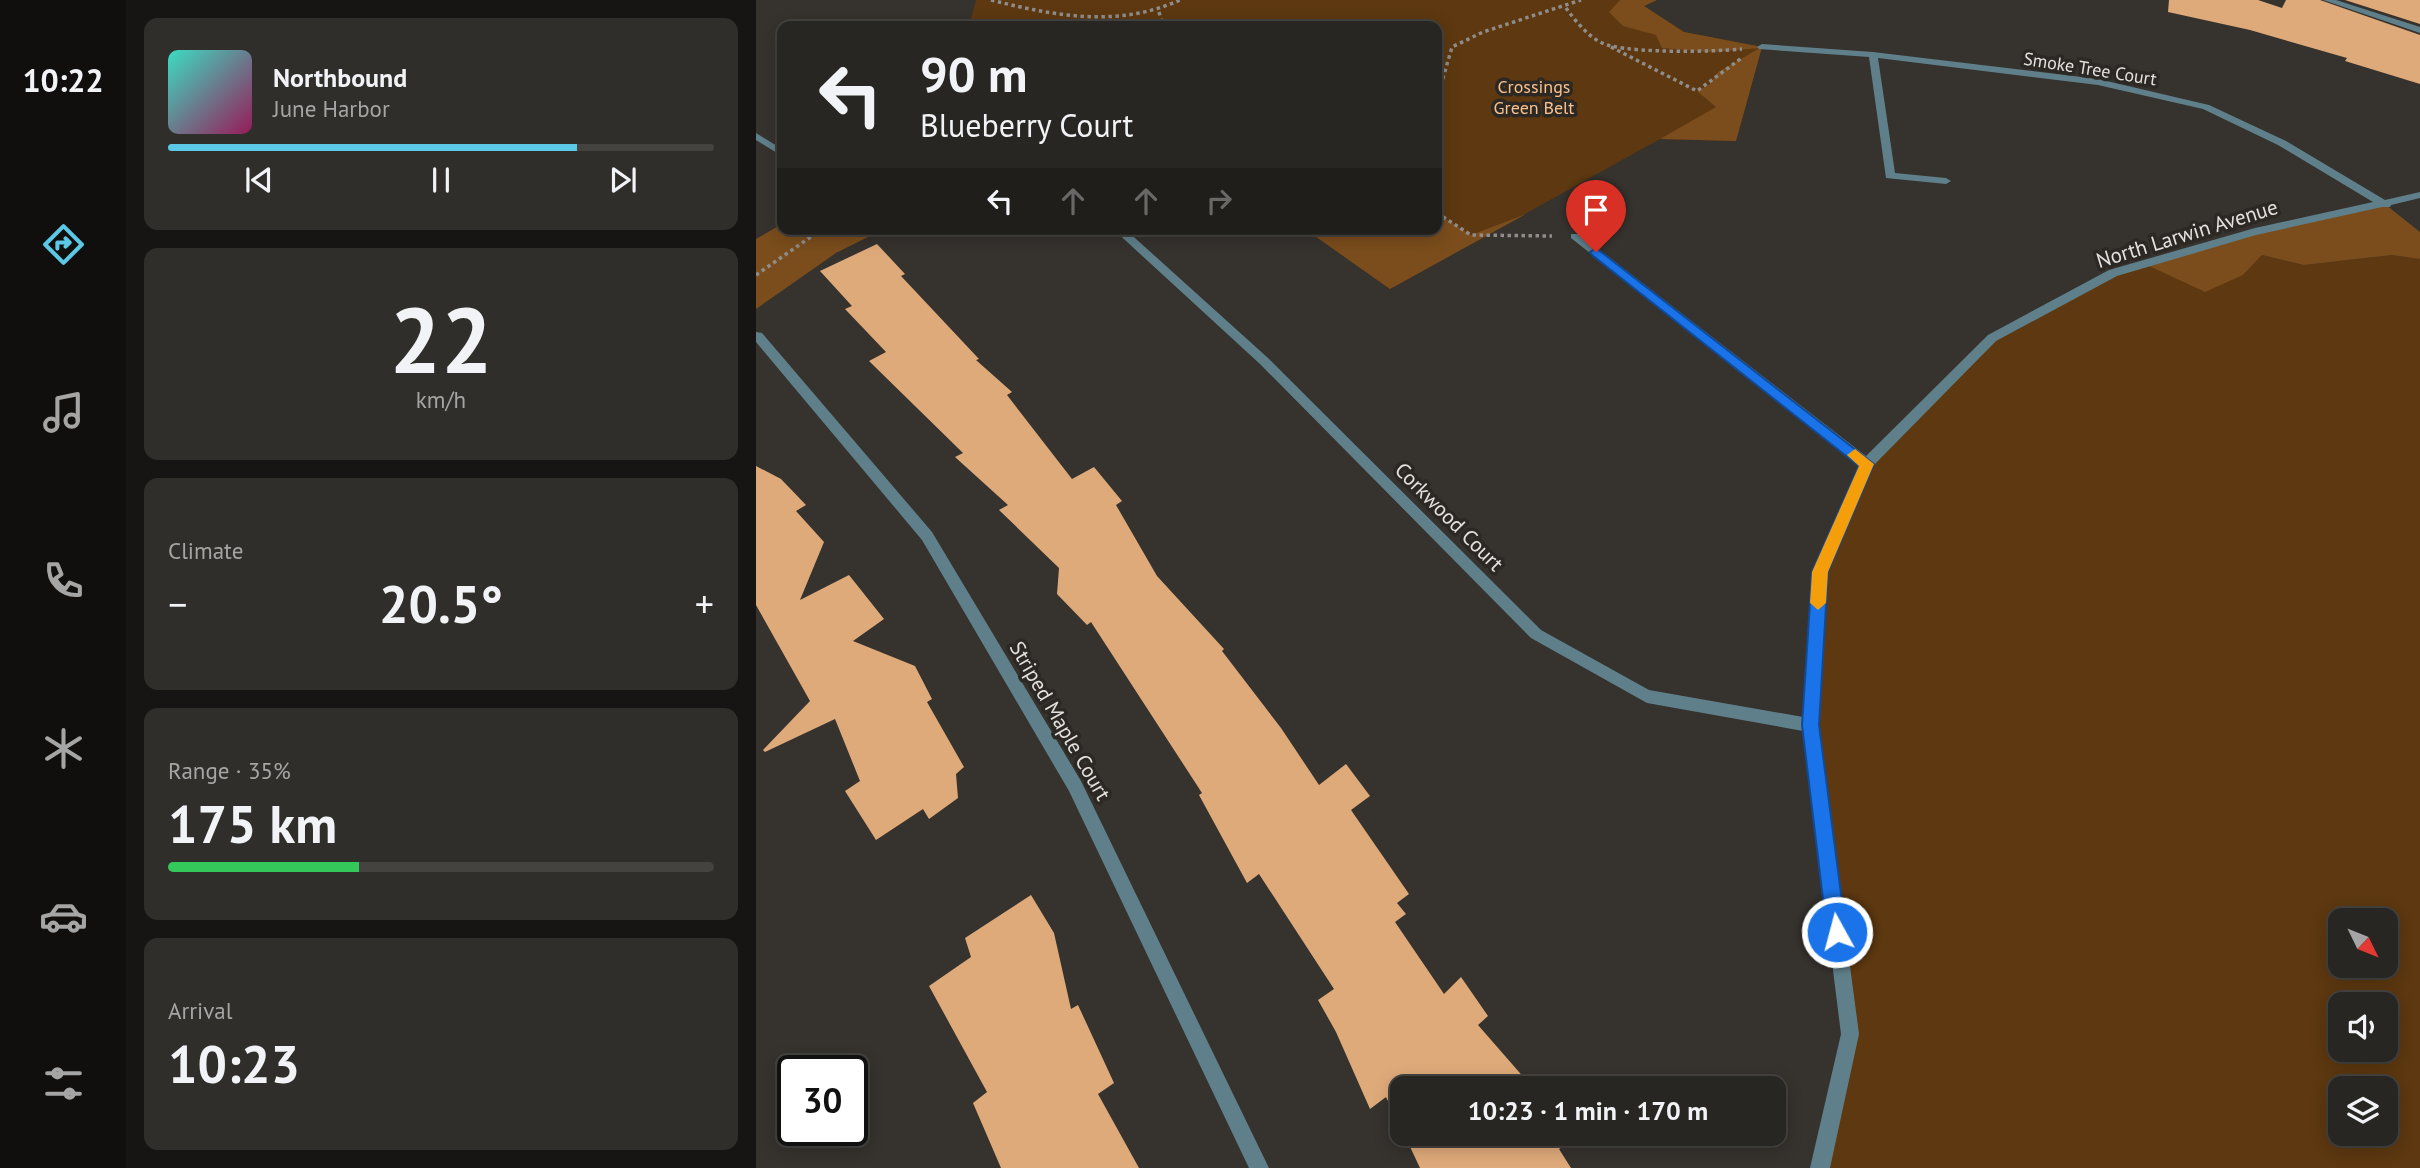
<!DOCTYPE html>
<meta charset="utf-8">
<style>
body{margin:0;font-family:"PT Sans",sans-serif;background:#302e2a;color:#f1f3f6;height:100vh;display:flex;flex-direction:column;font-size:26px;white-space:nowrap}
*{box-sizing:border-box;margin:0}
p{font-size:23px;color:#a5a5a5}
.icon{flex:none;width:38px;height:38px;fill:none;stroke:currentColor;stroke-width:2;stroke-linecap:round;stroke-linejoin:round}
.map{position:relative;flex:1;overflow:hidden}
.drawer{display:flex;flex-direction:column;gap:18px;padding:18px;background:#161513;width:630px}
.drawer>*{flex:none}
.hud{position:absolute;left:21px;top:21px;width:665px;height:214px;border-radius:14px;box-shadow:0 4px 18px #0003,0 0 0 2px #444340;background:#282622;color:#f1f3f6;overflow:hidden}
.needle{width:46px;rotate:133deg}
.buttons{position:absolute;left:1572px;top:908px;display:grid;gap:14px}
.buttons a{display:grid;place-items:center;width:70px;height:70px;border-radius:14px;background:#282622;box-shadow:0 4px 18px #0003,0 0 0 2px #444340;font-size:35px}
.speed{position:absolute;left:21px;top:1055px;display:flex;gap:14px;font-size:35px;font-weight:700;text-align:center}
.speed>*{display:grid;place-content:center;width:91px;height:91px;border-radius:50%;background:#282622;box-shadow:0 4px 18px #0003,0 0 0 2px #444340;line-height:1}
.speed .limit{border:4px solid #111;border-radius:10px;background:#fff;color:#111}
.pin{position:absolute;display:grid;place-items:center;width:60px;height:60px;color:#fff;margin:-72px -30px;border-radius:50% 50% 50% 0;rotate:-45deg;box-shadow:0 0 7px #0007}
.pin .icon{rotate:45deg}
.me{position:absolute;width:77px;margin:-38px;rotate:353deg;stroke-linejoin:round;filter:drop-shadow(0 0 5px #0008)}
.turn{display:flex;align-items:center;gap:24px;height:147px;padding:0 28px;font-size:32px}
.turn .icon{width:91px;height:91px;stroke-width:2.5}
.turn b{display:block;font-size:49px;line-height:60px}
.lanes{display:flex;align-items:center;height:66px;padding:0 28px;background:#0003;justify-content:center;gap:35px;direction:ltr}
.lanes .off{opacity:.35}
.big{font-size:52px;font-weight:700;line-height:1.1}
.drawer .card{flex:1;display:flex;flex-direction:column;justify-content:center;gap:10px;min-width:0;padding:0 24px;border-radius:14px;background:#302e2a}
.drawer .dial{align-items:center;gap:0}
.dial b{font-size:91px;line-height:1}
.song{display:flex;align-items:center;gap:21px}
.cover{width:84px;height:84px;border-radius:10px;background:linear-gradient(135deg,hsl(170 70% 55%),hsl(330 70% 35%))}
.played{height:7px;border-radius:4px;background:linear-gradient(90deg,#5bc8e6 75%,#444340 75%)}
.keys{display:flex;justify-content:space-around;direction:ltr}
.heat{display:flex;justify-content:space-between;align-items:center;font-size:38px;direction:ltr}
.charge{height:10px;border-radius:5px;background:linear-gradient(90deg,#34c759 35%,#444340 0)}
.trip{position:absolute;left:634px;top:1076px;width:396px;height:70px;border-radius:14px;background:#282622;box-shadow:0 4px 18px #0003,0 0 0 2px #444340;font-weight:700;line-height:70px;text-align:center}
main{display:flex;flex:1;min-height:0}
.menu{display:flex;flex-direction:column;width:126px;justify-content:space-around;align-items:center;background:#100f0e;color:#a5a5a5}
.menu .icon{width:49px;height:49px}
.menu .on{color:#5bc8e6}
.menu b{font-size:32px;color:#f1f3f6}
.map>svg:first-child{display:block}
.green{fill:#5d3810;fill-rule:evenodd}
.forest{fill:#7b4d1c}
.building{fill:#dfaa7a}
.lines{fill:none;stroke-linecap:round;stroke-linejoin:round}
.path{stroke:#8f8c89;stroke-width:3.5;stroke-dasharray:3.5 3.5;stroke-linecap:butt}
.minor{fill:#5f808a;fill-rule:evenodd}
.route{fill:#1a73e8;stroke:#114b97;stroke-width:2}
.slow{fill:#f59e0b}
.labels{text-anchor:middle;stroke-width:7;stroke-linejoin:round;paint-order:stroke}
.far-street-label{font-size:18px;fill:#e4e1df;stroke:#2c2824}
.far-park-label{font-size:18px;fill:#fac18c;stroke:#2c2824}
.street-label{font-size:21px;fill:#e4e1df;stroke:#2c2824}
</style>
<main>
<nav class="menu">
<b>10:22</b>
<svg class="icon on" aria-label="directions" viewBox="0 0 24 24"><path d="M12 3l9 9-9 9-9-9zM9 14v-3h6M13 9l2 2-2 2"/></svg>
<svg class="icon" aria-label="music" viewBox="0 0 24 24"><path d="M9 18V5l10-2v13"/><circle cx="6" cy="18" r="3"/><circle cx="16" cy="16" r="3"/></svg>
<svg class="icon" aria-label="phone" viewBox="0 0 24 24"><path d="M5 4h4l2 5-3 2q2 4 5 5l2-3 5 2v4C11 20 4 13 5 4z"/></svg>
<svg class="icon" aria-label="climate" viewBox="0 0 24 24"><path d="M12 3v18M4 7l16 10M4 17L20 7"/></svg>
<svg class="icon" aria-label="car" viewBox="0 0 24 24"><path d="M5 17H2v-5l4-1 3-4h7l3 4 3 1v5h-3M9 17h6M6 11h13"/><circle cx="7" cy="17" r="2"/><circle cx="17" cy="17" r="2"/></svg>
<svg class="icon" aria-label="filters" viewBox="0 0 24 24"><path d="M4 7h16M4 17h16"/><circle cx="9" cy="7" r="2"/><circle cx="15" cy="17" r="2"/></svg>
</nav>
<section class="drawer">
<div class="card">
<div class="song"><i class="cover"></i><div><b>Northbound</b><p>June Harbor</p></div></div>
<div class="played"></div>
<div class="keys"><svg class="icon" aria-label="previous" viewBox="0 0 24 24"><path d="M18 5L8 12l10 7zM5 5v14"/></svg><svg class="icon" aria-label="pause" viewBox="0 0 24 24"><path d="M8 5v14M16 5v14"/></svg><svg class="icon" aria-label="next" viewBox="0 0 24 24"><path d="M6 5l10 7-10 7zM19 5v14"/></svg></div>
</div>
<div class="card dial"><b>22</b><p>km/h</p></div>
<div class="card"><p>Climate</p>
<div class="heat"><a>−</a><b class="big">20.5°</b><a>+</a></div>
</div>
<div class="card"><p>Range · 35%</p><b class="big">175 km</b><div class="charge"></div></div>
<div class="card"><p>Arrival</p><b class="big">10:23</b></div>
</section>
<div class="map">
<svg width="1664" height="1168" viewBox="0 0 1664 1168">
<rect width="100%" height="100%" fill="#36322e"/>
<path class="green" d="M 220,0 L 901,0 L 888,6 L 928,32 L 1006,47 L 980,141 L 904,139 L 634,289 L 549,229 L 681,229 L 681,26 L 213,26 Z
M 1506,255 L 1548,265 L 1636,255 L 1664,259 L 1664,1168 L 1064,1168 L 1094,1034 L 1054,725 L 1064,572 L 1111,464 L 1236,338 L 1357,273 L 1389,264 L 1487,275 ZM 1584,920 L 1629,920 L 1629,966 L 1584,966 ZM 1584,1004 L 1629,1004 L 1629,1050 L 1584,1050 ZM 1584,1088 L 1629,1088 L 1629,1134 L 1584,1134 Z"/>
<path class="forest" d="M 864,0 L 901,0 L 888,6 L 928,32 L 1006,47 L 980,141 L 904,139 L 960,107 L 941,91 L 953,85 L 962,72 L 1004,48 L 956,52 L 906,48 L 900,35 L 867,26 L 853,12 Z
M 1630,205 L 1664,232 L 1664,259 L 1636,255 L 1548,265 L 1506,255 L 1487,275 L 1449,292 L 1389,264 L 1499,232 Z
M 681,213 L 715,235 L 770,214 L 634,289 L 549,229 L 681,229 Z
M 26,224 L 26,229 L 128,229 L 80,253 L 0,309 L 0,239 Z"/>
<path class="building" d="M 1413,0 L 1502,0 L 1526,8 L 1530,0 L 1564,0 L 1664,35 L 1664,84 L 1589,61 L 1591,58 L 1494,30 L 1412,12 Z
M 1589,0 L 1664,0 L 1664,24 Z
M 121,244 L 149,274 L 145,276 L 223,359 L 220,360 L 256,392 L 251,395 L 316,479 L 338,467 L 366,501 L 360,505 L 401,576 L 468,649 L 466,651 L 525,728 L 563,785 L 590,764 L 614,796 L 595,810 L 653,894 L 641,903 L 650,914 L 639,922 L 688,994 L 705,977 L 732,1016 L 722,1025 L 777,1088 L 646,1088 L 646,1130 L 630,1097 L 614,1109 L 580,1032 L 562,1000 L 578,989 L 503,874 L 491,883 L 443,795 L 446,793 L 335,622 L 331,625 L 301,594 L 303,568 L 243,510 L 252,505 L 199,457 L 207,453 L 113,361 L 130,352 L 89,309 L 96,306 L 64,271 Z
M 0,466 L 25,479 L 50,505 L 40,511 L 68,542 L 44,600 L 93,575 L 128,619 L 97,641 L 159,666 L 176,699 L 171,702 L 208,767 L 200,774 L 202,798 L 173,819 L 167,809 L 120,840 L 89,791 L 104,781 L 79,719 L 9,752 L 7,750 L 54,701 L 0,605 Z
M 275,895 L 298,933 L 315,1009 L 322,1005 L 358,1083 L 342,1094 L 383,1168 L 245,1168 L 217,1103 L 231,1092 L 173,986 L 215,957 L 209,938 Z
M 648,1134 L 825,1134 L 803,1149 L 815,1168 L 664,1168 Z"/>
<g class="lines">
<path class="path" d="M 235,0 C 299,16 362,28 424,0
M 810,8 C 821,23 836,42 855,46 C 887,53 953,52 986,49
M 403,12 L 407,26
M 855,47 L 941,91 L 987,57
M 681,99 L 696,47 L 727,32 L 825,0
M 681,213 L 715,235 L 796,236
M 0,275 L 66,229"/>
<path class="minor" d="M 1567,0 L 1580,0 L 1664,27 L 1664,33 Z
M 1006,44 L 1117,52 L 1342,79 L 1453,105 L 1530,141 L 1629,200 L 1664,192 L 1664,198 L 1635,205 L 1634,207 L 1626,207 L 1500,235 L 1361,276 L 1240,341 L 1116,467 L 1071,572 L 1062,725 L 1103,1034 L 1074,1168 L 1054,1168 L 1085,1034 L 1047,731 L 891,703 L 775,638 L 504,364 L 357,229 L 369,229 L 512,358 L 785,630 L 893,690 L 1047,717 L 1057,572 L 1104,466 L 815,238 L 815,234 L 823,234 L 1110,456 L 1232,335 L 1353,270 L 1499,228 L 1617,202 L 1522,145 L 1447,109 L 1342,85 L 1122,58 L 1139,173 L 1190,178 L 1195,181 L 1190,184 L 1130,178 L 1113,57 L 1003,49 L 1001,47 Z
M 0,133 L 26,149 L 26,156 L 0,140 Z
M 0,332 L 6,333 L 176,532 L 325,781 L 513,1168 L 493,1168 L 313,791 L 166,540 L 0,342 Z"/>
</g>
<path class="route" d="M 840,248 L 1118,464 L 1072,572 L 1063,725 L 1090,932 L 1088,939 L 1081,942 L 1074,939 L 1071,932 L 1046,725 L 1056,572 L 1103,466 L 836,255 L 834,252 Z"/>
<path class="slow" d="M 1099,449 L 1118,464 L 1072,572 L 1070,603 L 1062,610 L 1054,603 L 1056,572 L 1103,466 L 1091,455 Z"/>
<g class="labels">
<g class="far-street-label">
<text transform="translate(1334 69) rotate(9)" y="6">Smoke Tree Court</text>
</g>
<g class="far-park-label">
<text x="778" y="93">Crossings<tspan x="778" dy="21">Green Belt</tspan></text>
</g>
<g class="street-label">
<text transform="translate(1431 234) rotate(-17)" y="7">North Larwin Avenue</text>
<text transform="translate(693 517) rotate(45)" y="7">Corkwood Court</text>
<text transform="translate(304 721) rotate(60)" y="7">Striped Maple Court</text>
</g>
</g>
</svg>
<div class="buttons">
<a><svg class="needle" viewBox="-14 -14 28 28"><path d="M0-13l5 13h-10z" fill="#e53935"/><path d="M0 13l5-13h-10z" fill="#a5a5a5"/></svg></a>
<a><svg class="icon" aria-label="sound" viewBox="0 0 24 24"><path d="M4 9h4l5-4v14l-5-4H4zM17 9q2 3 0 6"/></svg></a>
<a><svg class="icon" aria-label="layers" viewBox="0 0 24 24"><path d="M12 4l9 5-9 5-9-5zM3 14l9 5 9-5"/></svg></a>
</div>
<div class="speed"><div class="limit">30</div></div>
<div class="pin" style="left:840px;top:252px;background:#d93025"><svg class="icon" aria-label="arrive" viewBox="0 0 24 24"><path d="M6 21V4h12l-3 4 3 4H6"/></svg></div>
<svg class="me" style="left:1081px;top:932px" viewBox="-20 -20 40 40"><circle r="17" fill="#1a73e8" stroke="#fff" stroke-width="3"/><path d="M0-11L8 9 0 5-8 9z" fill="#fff"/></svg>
<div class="trip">10:23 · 1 min · 170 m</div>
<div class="hud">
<div class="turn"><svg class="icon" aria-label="left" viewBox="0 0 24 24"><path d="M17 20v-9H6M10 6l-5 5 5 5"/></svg><div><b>90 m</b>Blueberry Court</div></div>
<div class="lanes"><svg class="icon" aria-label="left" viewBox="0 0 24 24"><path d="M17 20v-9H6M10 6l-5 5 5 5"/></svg><svg class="icon off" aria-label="ahead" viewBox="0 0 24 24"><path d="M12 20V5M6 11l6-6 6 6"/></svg><svg class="icon off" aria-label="ahead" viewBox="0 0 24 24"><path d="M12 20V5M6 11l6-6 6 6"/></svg><svg class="icon off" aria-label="right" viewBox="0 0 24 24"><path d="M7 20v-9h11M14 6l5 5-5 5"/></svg></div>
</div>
</div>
</main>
